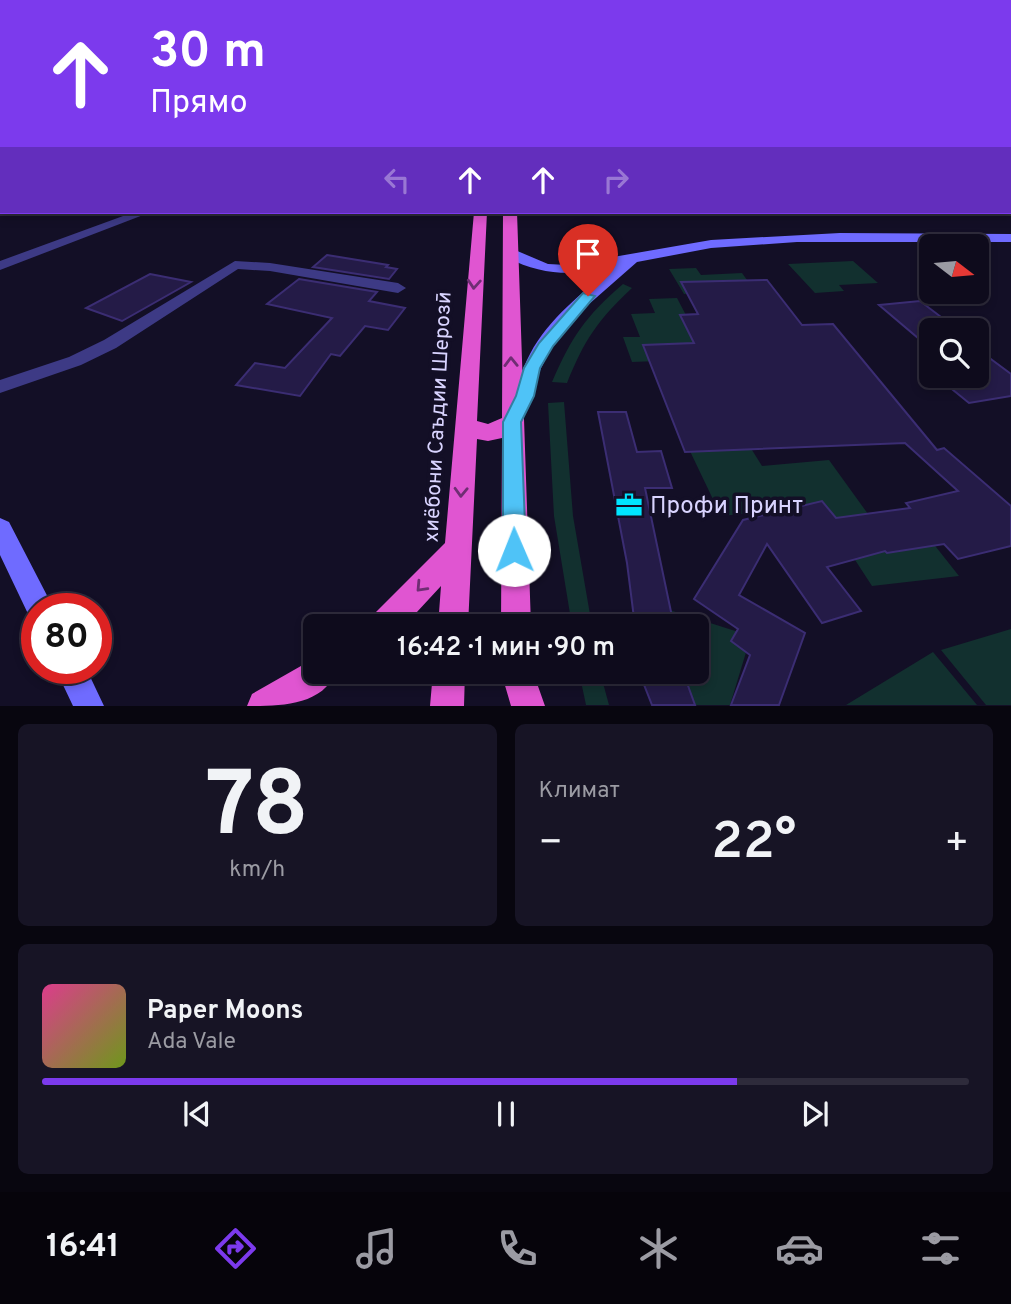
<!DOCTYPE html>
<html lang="ru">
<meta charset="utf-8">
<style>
body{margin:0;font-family:Overpass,sans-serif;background:#171425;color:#f1f3f6;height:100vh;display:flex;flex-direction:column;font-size:26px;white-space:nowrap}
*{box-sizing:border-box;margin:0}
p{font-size:23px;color:#9b9ba3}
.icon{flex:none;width:38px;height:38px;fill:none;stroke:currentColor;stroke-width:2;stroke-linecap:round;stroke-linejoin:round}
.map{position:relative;height:706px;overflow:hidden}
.sheet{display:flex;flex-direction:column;gap:18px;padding:18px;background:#08060f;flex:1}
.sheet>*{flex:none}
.guide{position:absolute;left:0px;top:0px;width:1012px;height:214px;box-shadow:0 4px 10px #0003,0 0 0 2px #2e2b3b;background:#7c3aed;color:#fff;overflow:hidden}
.needle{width:46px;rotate:106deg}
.fabs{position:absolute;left:919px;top:234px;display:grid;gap:14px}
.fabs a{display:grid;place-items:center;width:70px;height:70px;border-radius:10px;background:#0e0b1c;box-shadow:0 4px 10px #0003,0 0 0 2px #2e2b3b;font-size:35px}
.speed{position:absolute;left:21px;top:593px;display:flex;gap:14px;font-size:35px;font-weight:700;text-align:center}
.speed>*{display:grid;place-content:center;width:91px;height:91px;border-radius:50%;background:#0e0b1c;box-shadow:0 4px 10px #0003,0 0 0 2px #2e2b3b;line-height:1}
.speed .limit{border:10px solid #d22;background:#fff;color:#111}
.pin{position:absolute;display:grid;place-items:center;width:60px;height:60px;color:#fff;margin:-72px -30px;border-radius:50% 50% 50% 0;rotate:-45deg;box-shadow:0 0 7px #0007}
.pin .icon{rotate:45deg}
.me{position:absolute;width:77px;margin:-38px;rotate:359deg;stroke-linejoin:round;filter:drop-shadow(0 0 5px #0008)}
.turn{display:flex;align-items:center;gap:24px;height:147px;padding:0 35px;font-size:32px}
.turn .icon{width:91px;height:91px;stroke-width:2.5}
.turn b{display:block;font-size:49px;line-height:60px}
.lanes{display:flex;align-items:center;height:66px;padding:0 35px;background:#0003;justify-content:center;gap:35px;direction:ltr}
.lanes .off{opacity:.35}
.big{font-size:52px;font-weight:600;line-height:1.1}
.sheet .card{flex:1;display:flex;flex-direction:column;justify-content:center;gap:10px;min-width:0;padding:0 24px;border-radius:10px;background:#171425}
.sheet .dial{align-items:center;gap:0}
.dial b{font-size:91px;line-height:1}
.song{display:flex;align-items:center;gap:21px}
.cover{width:84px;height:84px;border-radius:10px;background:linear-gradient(135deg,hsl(330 70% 55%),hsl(80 70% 35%))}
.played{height:7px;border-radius:4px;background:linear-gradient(90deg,#7c3aed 75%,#2e2b3b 75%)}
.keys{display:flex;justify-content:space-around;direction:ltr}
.heat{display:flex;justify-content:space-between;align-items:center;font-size:38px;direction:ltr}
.sheet .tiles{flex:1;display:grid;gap:18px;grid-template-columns:1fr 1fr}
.card:last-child{grid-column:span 2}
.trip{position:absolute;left:303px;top:614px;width:406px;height:70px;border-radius:10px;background:#0e0b1c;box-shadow:0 4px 10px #0003,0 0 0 2px #2e2b3b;font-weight:600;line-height:70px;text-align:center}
.menu{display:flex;height:112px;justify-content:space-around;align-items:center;background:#06040b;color:#9b9ba3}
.menu .icon{width:49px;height:49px}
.menu .selected{color:#7c3aed}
.menu b{font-size:32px;color:#f1f3f6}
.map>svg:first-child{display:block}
.green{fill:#12302f}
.water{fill:#0a1f44}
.building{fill:#241b47;stroke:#3b2d73;stroke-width:2}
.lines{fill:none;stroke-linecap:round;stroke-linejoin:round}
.minor{fill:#3d3a85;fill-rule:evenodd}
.tertiary{fill:#3d3a85;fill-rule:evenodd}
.secondary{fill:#6f6bff;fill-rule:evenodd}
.trunk{fill:#e055d1;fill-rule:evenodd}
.oneway{stroke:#6f2e73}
.route{fill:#4fc3f7;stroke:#337fa1;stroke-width:2}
.labels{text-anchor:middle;stroke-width:7;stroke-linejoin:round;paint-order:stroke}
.street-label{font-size:21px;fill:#d9d4ff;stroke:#130f26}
.near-poi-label{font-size:24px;fill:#d9d4ff;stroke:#130f26;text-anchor:start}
</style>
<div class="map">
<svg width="1011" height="706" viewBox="0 0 1011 706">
<rect width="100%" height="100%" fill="#130f26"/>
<path class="green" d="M 853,261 L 878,283 L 839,285 L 844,291 L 815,293 L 788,264 Z
M 696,268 L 701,275 L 742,273 L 755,291 L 684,294 L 669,269 Z
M 623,284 L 632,288 C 597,321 585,339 567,383 L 552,382 C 572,336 585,317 623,284 Z
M 677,298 L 709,359 L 632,362 L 623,337 L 640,337 L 631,314 L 655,313 L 649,299 Z
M 564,402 L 573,516 L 592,626 L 572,626 L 554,516 L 548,403 Z
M 747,442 L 762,466 L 829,460 L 881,532 L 921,528 L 959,576 L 872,586 L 820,506 L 721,516 L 688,447 Z
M 660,607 L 751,636 L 730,705 L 687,705 L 678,672 L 696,672 L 696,626 L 665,626 Z
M 1011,629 L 1011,705 L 986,705 L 941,650 Z
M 933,652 L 977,705 L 846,705 Z
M 579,672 L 600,672 L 609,705 L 586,705 Z"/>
<path class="water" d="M 1010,123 L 1011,215 L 647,212 L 1010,212 Z"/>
<path class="building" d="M 327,255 L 388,265 L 386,267 L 397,269 L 389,279 L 313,267 Z
M 150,274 L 191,282 L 122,321 L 86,308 Z
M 299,279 L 377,292 L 369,301 L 405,308 L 388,330 L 365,326 L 340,356 L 331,354 L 300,396 L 236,385 L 255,363 L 285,368 L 332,318 L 267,304 Z
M 767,280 L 802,325 L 833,324 L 937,450 L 944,448 L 1011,506 L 1011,546 L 958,559 L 944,544 L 887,553 L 885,551 L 827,567 L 861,611 L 822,623 L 767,544 L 739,595 L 805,633 L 779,705 L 731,705 L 750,655 L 731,641 L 738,629 L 694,599 L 743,520 L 822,501 L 836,518 L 910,508 L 906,503 L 958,491 L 905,443 L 685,452 L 643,345 L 694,343 L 680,315 L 698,314 L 681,282 Z
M 920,301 L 945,320 L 931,322 L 931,349 L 879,305 Z
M 976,348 L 1011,374 L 1011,396 L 969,403 L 947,385 L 976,380 Z
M 598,412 L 626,412 L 637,452 L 661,451 L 672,488 L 645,488 L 674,626 L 635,626 L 627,563 Z
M 639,672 L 683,672 L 695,705 L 652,705 Z"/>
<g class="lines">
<path class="minor" d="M 134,212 L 151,212 L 0,270 L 0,261 Z
M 235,261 L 270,263 L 398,283 L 406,288 L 398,293 L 270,271 L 238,269 L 116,348 L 81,365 L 0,393 L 0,380 L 69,357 L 104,340 Z"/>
<path class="tertiary" d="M 1010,107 L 1011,107 L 1011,111 L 1010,111 Z"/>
<path class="secondary" d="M 0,87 L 2,87 L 2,91 L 0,91 Z
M 840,233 L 1011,234 L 1011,242 L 797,242 L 711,248 L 637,262 L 580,312 L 556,339 L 541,368 L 520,425 L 506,425 L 503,420 C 513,398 519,375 530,354 C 549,318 583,292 614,267 C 575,276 540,276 505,256 L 505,250 L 515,250 L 548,264 L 567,265 L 711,240 Z
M 0,518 L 9,522 L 54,609 L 37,609 L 37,621 L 30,618 L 0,555 Z
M 55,668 L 86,668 L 104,706 L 73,706 Z"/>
<path class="trunk" d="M 474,212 L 487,212 L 477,421 L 488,424 L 502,418 L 503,212 L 517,212 L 531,626 L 501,626 L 502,438 L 488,441 L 477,439 L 468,626 L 438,626 L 441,586 L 404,626 L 369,626 L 373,615 L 445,543 Z
M 315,658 L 315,672 L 336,672 C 322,706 280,706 247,706 L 252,694 Z
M 433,672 L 465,672 L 464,706 L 430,706 Z
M 501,672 L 533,672 L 545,706 L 511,706 Z"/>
</g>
<defs><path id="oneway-chevron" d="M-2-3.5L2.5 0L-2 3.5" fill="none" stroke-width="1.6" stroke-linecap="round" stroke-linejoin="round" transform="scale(1.75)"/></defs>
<g class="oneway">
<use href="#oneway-chevron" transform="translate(474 284) rotate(94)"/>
<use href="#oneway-chevron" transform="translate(511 362) rotate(-91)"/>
<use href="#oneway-chevron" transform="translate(461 492) rotate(92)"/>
<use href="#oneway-chevron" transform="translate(421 587) rotate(133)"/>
</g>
<linearGradient id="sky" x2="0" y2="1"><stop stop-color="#0a0815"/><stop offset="0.44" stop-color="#333752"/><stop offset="1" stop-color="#333752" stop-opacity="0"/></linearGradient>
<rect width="1011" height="176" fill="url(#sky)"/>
<path class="route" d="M 583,293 L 595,296 L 553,346 L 540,368 L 534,396 L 521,422 L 526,550 L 523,557 L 514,560 L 506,557 L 503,550 L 503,422 L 516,396 L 524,368 L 539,343 Z"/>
<defs>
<g id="office-bare" transform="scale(2.1)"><path d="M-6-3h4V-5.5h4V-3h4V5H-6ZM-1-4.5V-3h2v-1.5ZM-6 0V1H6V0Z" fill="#00e5ff" stroke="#130f26" stroke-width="2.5" paint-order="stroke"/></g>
</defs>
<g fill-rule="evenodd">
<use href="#office-bare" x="629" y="505"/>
</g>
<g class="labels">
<g class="street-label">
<text transform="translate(437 417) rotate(-87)" y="7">хиёбони Саъдии Шерозӣ</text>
</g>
<g class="near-poi-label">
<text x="650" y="513">Профи Принт</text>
</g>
</g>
</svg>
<div class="fabs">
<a><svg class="needle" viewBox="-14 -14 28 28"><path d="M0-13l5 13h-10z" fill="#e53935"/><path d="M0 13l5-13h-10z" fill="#9b9ba3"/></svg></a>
<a><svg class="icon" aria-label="search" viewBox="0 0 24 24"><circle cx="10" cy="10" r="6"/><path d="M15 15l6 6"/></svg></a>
</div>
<div class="speed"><div class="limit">80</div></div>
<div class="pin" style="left:588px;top:296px;background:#d93025"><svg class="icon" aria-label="arrive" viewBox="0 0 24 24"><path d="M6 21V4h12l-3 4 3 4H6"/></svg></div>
<svg class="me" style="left:514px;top:550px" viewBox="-20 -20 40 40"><circle r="19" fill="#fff"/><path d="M0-13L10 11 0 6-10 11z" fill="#4fc3f7"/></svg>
<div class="trip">16:42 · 1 мин · 90 m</div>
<div class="guide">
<div class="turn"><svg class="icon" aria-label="ahead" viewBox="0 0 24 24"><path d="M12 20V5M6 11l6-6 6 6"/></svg><div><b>30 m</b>Прямо</div></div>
<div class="lanes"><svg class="icon off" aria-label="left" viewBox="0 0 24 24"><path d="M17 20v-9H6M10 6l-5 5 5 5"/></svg><svg class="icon" aria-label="ahead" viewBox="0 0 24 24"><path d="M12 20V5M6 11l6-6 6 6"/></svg><svg class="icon" aria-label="ahead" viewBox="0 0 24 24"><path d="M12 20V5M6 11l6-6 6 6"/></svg><svg class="icon off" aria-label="right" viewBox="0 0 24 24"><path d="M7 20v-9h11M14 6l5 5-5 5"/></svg></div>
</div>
</div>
<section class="sheet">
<div class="tiles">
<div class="card dial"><b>78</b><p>km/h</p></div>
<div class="card"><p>Климат</p>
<div class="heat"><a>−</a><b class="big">22°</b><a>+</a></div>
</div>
<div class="card">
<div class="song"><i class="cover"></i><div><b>Paper Moons</b><p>Ada Vale</p></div></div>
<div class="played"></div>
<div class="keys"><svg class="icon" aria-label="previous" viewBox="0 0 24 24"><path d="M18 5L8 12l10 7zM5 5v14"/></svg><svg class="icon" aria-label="pause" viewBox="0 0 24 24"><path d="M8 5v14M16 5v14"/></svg><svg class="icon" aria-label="next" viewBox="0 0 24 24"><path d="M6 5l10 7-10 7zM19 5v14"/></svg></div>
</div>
</div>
</section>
<nav class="menu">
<b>16:41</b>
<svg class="icon selected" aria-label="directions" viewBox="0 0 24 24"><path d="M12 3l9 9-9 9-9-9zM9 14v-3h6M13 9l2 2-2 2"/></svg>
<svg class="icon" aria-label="music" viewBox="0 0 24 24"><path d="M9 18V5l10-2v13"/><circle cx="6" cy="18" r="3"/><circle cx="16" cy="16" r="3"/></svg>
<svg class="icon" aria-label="phone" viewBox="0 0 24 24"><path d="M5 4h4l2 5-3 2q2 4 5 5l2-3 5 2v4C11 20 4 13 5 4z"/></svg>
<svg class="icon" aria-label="climate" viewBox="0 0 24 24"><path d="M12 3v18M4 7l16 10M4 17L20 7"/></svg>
<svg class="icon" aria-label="car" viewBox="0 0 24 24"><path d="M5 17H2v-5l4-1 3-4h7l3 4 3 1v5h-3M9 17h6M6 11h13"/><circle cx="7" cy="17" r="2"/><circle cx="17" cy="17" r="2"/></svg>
<svg class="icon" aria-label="filters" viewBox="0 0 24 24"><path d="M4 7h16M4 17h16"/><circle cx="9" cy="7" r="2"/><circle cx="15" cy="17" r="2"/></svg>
</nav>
